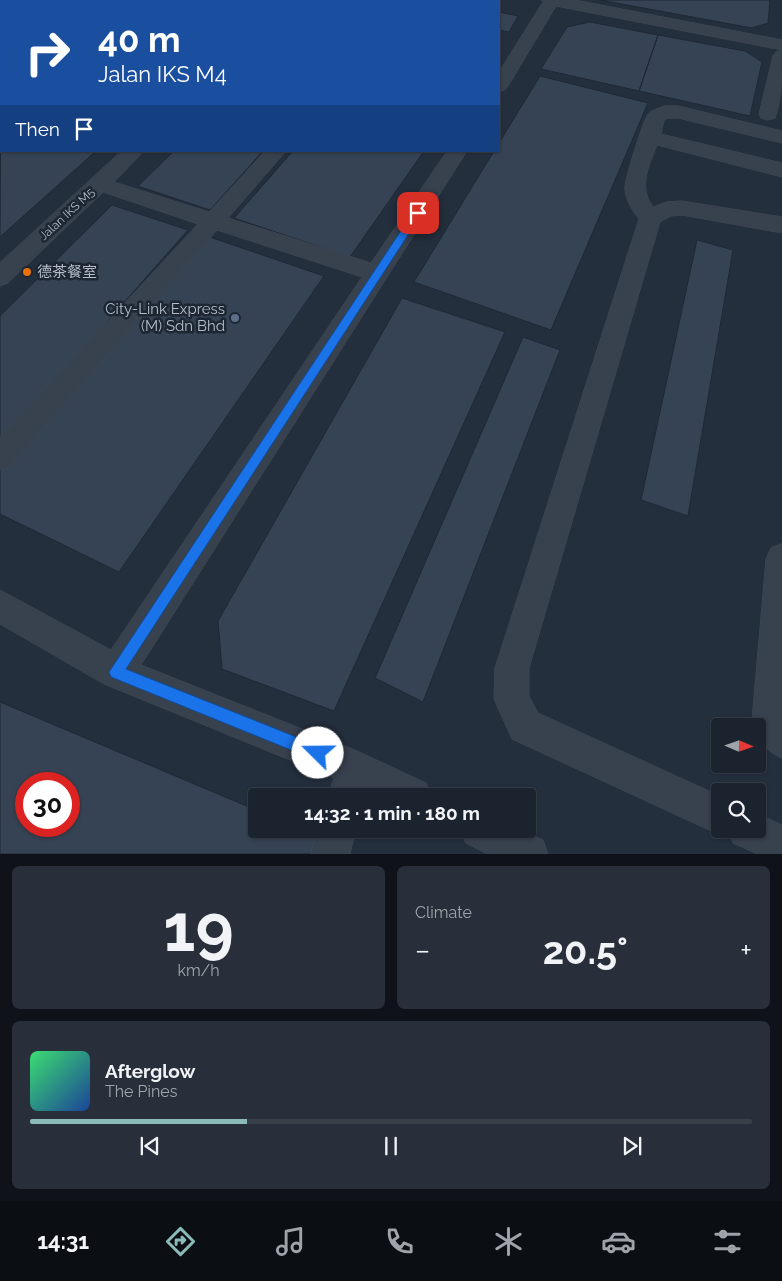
<!DOCTYPE html>
<meta charset="utf-8">
<style>
body{margin:0;font-family:Raleway,"Noto Sans SC",sans-serif;background:#282f3a;color:#f1f3f6;height:100vh;display:flex;flex-direction:column;font-size:19px;white-space:nowrap}
*{box-sizing:border-box;margin:0}
p{font-size:16px;color:#a0a4aa}
.icon{flex:none;width:28px;height:28px;fill:none;stroke:currentColor;stroke-width:2;stroke-linecap:round;stroke-linejoin:round}
.map{position:relative;height:854px;overflow:hidden}
.details{display:flex;flex-direction:column;gap:12px;padding:12px;background:#0f1319;flex:1}
.details>*{flex:none}
.guide{position:absolute;left:0px;top:0px;width:500px;height:152px;box-shadow:0 1px 4px #0004,0 0 0 1px #39404a;background:#1a4fa0;color:#fff;overflow:hidden}
.needle{width:32px;rotate:92deg}
.fabs{position:absolute;left:711px;top:718px;display:grid;gap:10px}
.fabs a{display:grid;place-items:center;width:55px;height:55px;border-radius:5px;background:#1b232e;box-shadow:0 1px 4px #0004,0 0 0 1px #39404a;font-size:25px}
.speed{position:absolute;left:15px;top:772px;display:flex;gap:10px;font-size:25px;font-weight:700;text-align:center}
.speed>*{display:grid;place-content:center;width:65px;height:65px;border-radius:50%;background:#1b232e;box-shadow:0 1px 4px #0004,0 0 0 1px #39404a;line-height:1}
.speed .limit{border:8px solid #d22;background:#fff;color:#111}
.pin{position:absolute;display:grid;place-items:center;width:42px;height:42px;color:#fff;margin:-21px;border-radius:10px;box-shadow:0 2px 8px #0006}
.me{position:absolute;width:55px;margin:-28px;rotate:292deg;stroke-linejoin:round;filter:drop-shadow(0 0 4px #0008)}
.turn{display:flex;align-items:center;gap:18px;height:105px;padding:0 15px;font-size:22px}
.turn .icon{width:65px;height:65px;stroke-width:2.5}
.turn b{display:block;font-size:35px;line-height:42px}
.then{display:flex;align-items:center;height:48px;padding:0 15px;background:#0003;gap:10px;font-size:19px}
.big{font-size:38px;font-weight:700;line-height:1.1}
.details .tile{flex:1;display:flex;flex-direction:column;justify-content:center;gap:8px;min-width:0;padding:0 18px;border-radius:8px;background:#282f3a}
.details .dial{align-items:center;gap:0}
.dial b{font-size:65px;line-height:1}
.song{display:flex;align-items:center;gap:15px}
.cover{width:60px;height:60px;border-radius:8px;background:linear-gradient(135deg,hsl(140 70% 55%),hsl(220 70% 35%))}
.played{height:5px;border-radius:2px;background:linear-gradient(90deg,#8bbbb9 30%,#39404a 30%)}
.keys{display:flex;justify-content:space-around;direction:ltr}
.heat{display:flex;justify-content:space-between;align-items:center;font-size:28px;direction:ltr}
.details .tiles{flex:1;display:grid;gap:12px;grid-template-columns:1fr 1fr}
.tile:last-child{grid-column:span 2}
.trip{position:absolute;left:248px;top:788px;width:288px;height:50px;border-radius:5px;background:#1b232e;box-shadow:0 1px 4px #0004,0 0 0 1px #39404a;font-weight:700;line-height:50px;text-align:center}
.tabs{display:flex;height:80px;justify-content:space-around;align-items:center;background:#0b0e12;color:#a0a4aa}
.tabs .icon{width:35px;height:35px}
.tabs .current{color:#8bbbb9}
.tabs b{font-size:22px;color:#f1f3f6}
.map>svg:first-child{display:block}
.building{fill:#364354;stroke:#1f2835;fill-rule:evenodd}
.lines{fill:none;stroke-linecap:round;stroke-linejoin:round}
.minor-casing{stroke:#414a57;stroke-width:1}
.minor{fill:#38414e;fill-rule:evenodd}
.route{fill:#1a73e8;stroke:#114b97}
.food-dot{fill:#e8710a;stroke:#1d2633;stroke-width:2}
.service-dot{fill:#5c6f8a;stroke:#1d2633;stroke-width:2}
.labels{text-anchor:middle;stroke-width:5;stroke-linejoin:round;paint-order:stroke}
.far-street-label{font-size:12px;fill:#b4bcc9;stroke:#1d2633}
.poi-label{font-size:15px;fill:#b4bcc9;stroke:#1d2633;text-anchor:start}
</style>
<div class="map">
<svg width="782" height="854" viewBox="0 0 782 854">
<rect width="100%" height="100%" fill="#242f3e"/>
<path class="building" d="M 0,0 L 58,0 L 1,1 L 0,40 Z
M 97,0 L 266,0 L 95,1 Z
M 328,0 L 436,0 L 442,1 L 327,1 Z
M 600,0 L 770,0 L 768,23 L 752,28 Z
M 499,12 L 518,16 L 509,32 L 499,30 Z
M 590,22 L 658,35 L 639,91 L 541,69 L 567,27 Z
M 658,35 L 745,51 L 762,62 L 750,116 L 639,91 Z
M 1,68 L 1,151 L 96,151 L 0,237 Z
M 540,76 L 648,103 L 551,330 L 414,282 L 494,151 L 499,151 L 499,143 Z
M 174,151 L 263,151 L 210,210 L 138,186 Z
M 293,151 L 424,151 L 350,257 L 234,218 Z
M 112,205 L 188,230 L 0,443 L 0,316 Z
M 204,235 L 324,276 L 119,572 L 0,514 L 0,470 Z
M 697,240 L 733,250 L 688,516 L 641,500 Z
M 402,298 L 505,332 L 334,711 L 222,669 L 218,621 Z
M 523,337 L 560,350 L 423,702 L 375,678 Z
M 0,702 L 256,810 L 256,829 L 300,829 L 318,836 L 312,854 L 0,854 ZM 26,784 L 69,784 L 69,826 L 26,826 Z"/>
<g class="lines">
<g class="minor-casing">
<path id="minor" d="M 542,0 L 575,0 L 782,40 L 782,50 L 556,6 L 508,86 L 505,90 L 499,91 L 499,72 L 543,2 Z
M 782,51 C 782,71 782,100 775,118 L 768,120 L 761,118 L 759,114 L 773,56 L 776,52 Z
M 665,106 L 678,106 L 782,131 L 782,143 L 678,118 L 668,118 L 664,120 L 661,134 L 782,163 L 782,177 L 657,145 C 649,165 638,187 653,207 L 667,202 L 682,201 L 782,217 L 782,233 L 682,215 L 671,216 L 660,222 L 529,668 L 529,696 L 538,713 L 720,796 L 720,829 L 758,829 L 758,814 L 782,825 L 782,854 L 757,854 L 733,843 L 729,831 L 720,835 L 512,739 L 494,699 L 495,668 L 639,219 C 632,210 625,199 625,188 C 624,181 644,118 648,114 C 652,110 659,108 665,106 Z
M 122,151 L 144,151 L 114,182 L 209,212 L 265,151 L 286,151 L 228,218 L 371,263 L 447,151 L 467,151 L 141,665 L 355,750 L 426,783 L 432,796 L 373,796 L 367,793 L 366,796 L 328,796 L 334,778 L 104,684 L 0,624 L 0,590 L 111,650 L 362,277 L 217,230 L 10,466 L 0,470 L 0,437 L 198,224 L 103,192 L 8,283 L 0,286 L 0,263 Z
M 782,544 L 782,758 C 768,752 758,743 758,726 L 755,726 L 752,720 L 766,559 L 771,548 Z
M 318,829 L 356,829 L 350,854 L 311,854 Z
M 461,829 L 520,829 L 543,840 L 548,854 L 487,854 L 466,843 Z"/>
</g>
<use href="#minor" class="minor"/>
</g>
<path class="route" d="M 418,210 L 421,211 L 421,215 L 126,669 L 324,748 L 326,753 L 324,759 L 318,761 L 111,677 L 109,672 L 414,211 Z"/>
<circle class="food-dot" cx="27" cy="272" r="5"/>
<circle class="service-dot" cx="235" cy="318" r="5"/>
<g class="labels">
<g class="far-street-label">
<text transform="translate(67 214) rotate(-43)" y="4">Jalan IKS M5</text>
</g>
<g class="poi-label">
<text x="37" y="277">德茶餐室</text>
<text x="225" y="314" text-anchor="end">City-Link Express<tspan x="225" dy="17">(M) Sdn Bhd</tspan></text>
</g>
</g>
</svg>
<div class="fabs">
<a><svg class="needle" viewBox="-14 -14 28 28"><path d="M0-13l5 13h-10z" fill="#e53935"/><path d="M0 13l5-13h-10z" fill="#a0a4aa"/></svg></a>
<a><svg class="icon" aria-label="search" viewBox="0 0 24 24"><circle cx="10" cy="10" r="6"/><path d="M15 15l6 6"/></svg></a>
</div>
<div class="speed"><div class="limit">30</div></div>
<div class="pin" style="left:418px;top:213px;background:#d93025"><svg class="icon" aria-label="arrive" viewBox="0 0 24 24"><path d="M6 21V4h12l-3 4 3 4H6"/></svg></div>
<svg class="me" style="left:318px;top:753px" viewBox="-20 -20 40 40"><circle r="19" fill="#fff"/><path d="M0-13L10 11 0 6-10 11z" fill="#1a73e8"/></svg>
<div class="trip">14:32 · 1 min · 180 m</div>
<div class="guide">
<div class="turn"><svg class="icon" aria-label="right" viewBox="0 0 24 24"><path d="M7 20v-9h11M14 6l5 5-5 5"/></svg><div><b>40 m</b>Jalan IKS M4</div></div>
<div class="then">Then<svg class="icon" aria-label="arrive" viewBox="0 0 24 24"><path d="M6 21V4h12l-3 4 3 4H6"/></svg></div>
</div>
</div>
<section class="details">
<div class="tiles">
<div class="tile dial"><b>19</b><p>km/h</p></div>
<div class="tile"><p>Climate</p>
<div class="heat"><a>−</a><b class="big">20.5°</b><a>+</a></div>
</div>
<div class="tile">
<div class="song"><i class="cover"></i><div><b>Afterglow</b><p>The Pines</p></div></div>
<div class="played"></div>
<div class="keys"><svg class="icon" aria-label="previous" viewBox="0 0 24 24"><path d="M18 5L8 12l10 7zM5 5v14"/></svg><svg class="icon" aria-label="pause" viewBox="0 0 24 24"><path d="M8 5v14M16 5v14"/></svg><svg class="icon" aria-label="next" viewBox="0 0 24 24"><path d="M6 5l10 7-10 7zM19 5v14"/></svg></div>
</div>
</div>
</section>
<nav class="tabs">
<b>14:31</b>
<svg class="icon current" aria-label="directions" viewBox="0 0 24 24"><path d="M12 3l9 9-9 9-9-9zM9 14v-3h6M13 9l2 2-2 2"/></svg>
<svg class="icon" aria-label="music" viewBox="0 0 24 24"><path d="M9 18V5l10-2v13"/><circle cx="6" cy="18" r="3"/><circle cx="16" cy="16" r="3"/></svg>
<svg class="icon" aria-label="phone" viewBox="0 0 24 24"><path d="M5 4h4l2 5-3 2q2 4 5 5l2-3 5 2v4C11 20 4 13 5 4z"/></svg>
<svg class="icon" aria-label="climate" viewBox="0 0 24 24"><path d="M12 3v18M4 7l16 10M4 17L20 7"/></svg>
<svg class="icon" aria-label="car" viewBox="0 0 24 24"><path d="M5 17H2v-5l4-1 3-4h7l3 4 3 1v5h-3M9 17h6M6 11h13"/><circle cx="7" cy="17" r="2"/><circle cx="17" cy="17" r="2"/></svg>
<svg class="icon" aria-label="filters" viewBox="0 0 24 24"><path d="M4 7h16M4 17h16"/><circle cx="9" cy="7" r="2"/><circle cx="15" cy="17" r="2"/></svg>
</nav>
